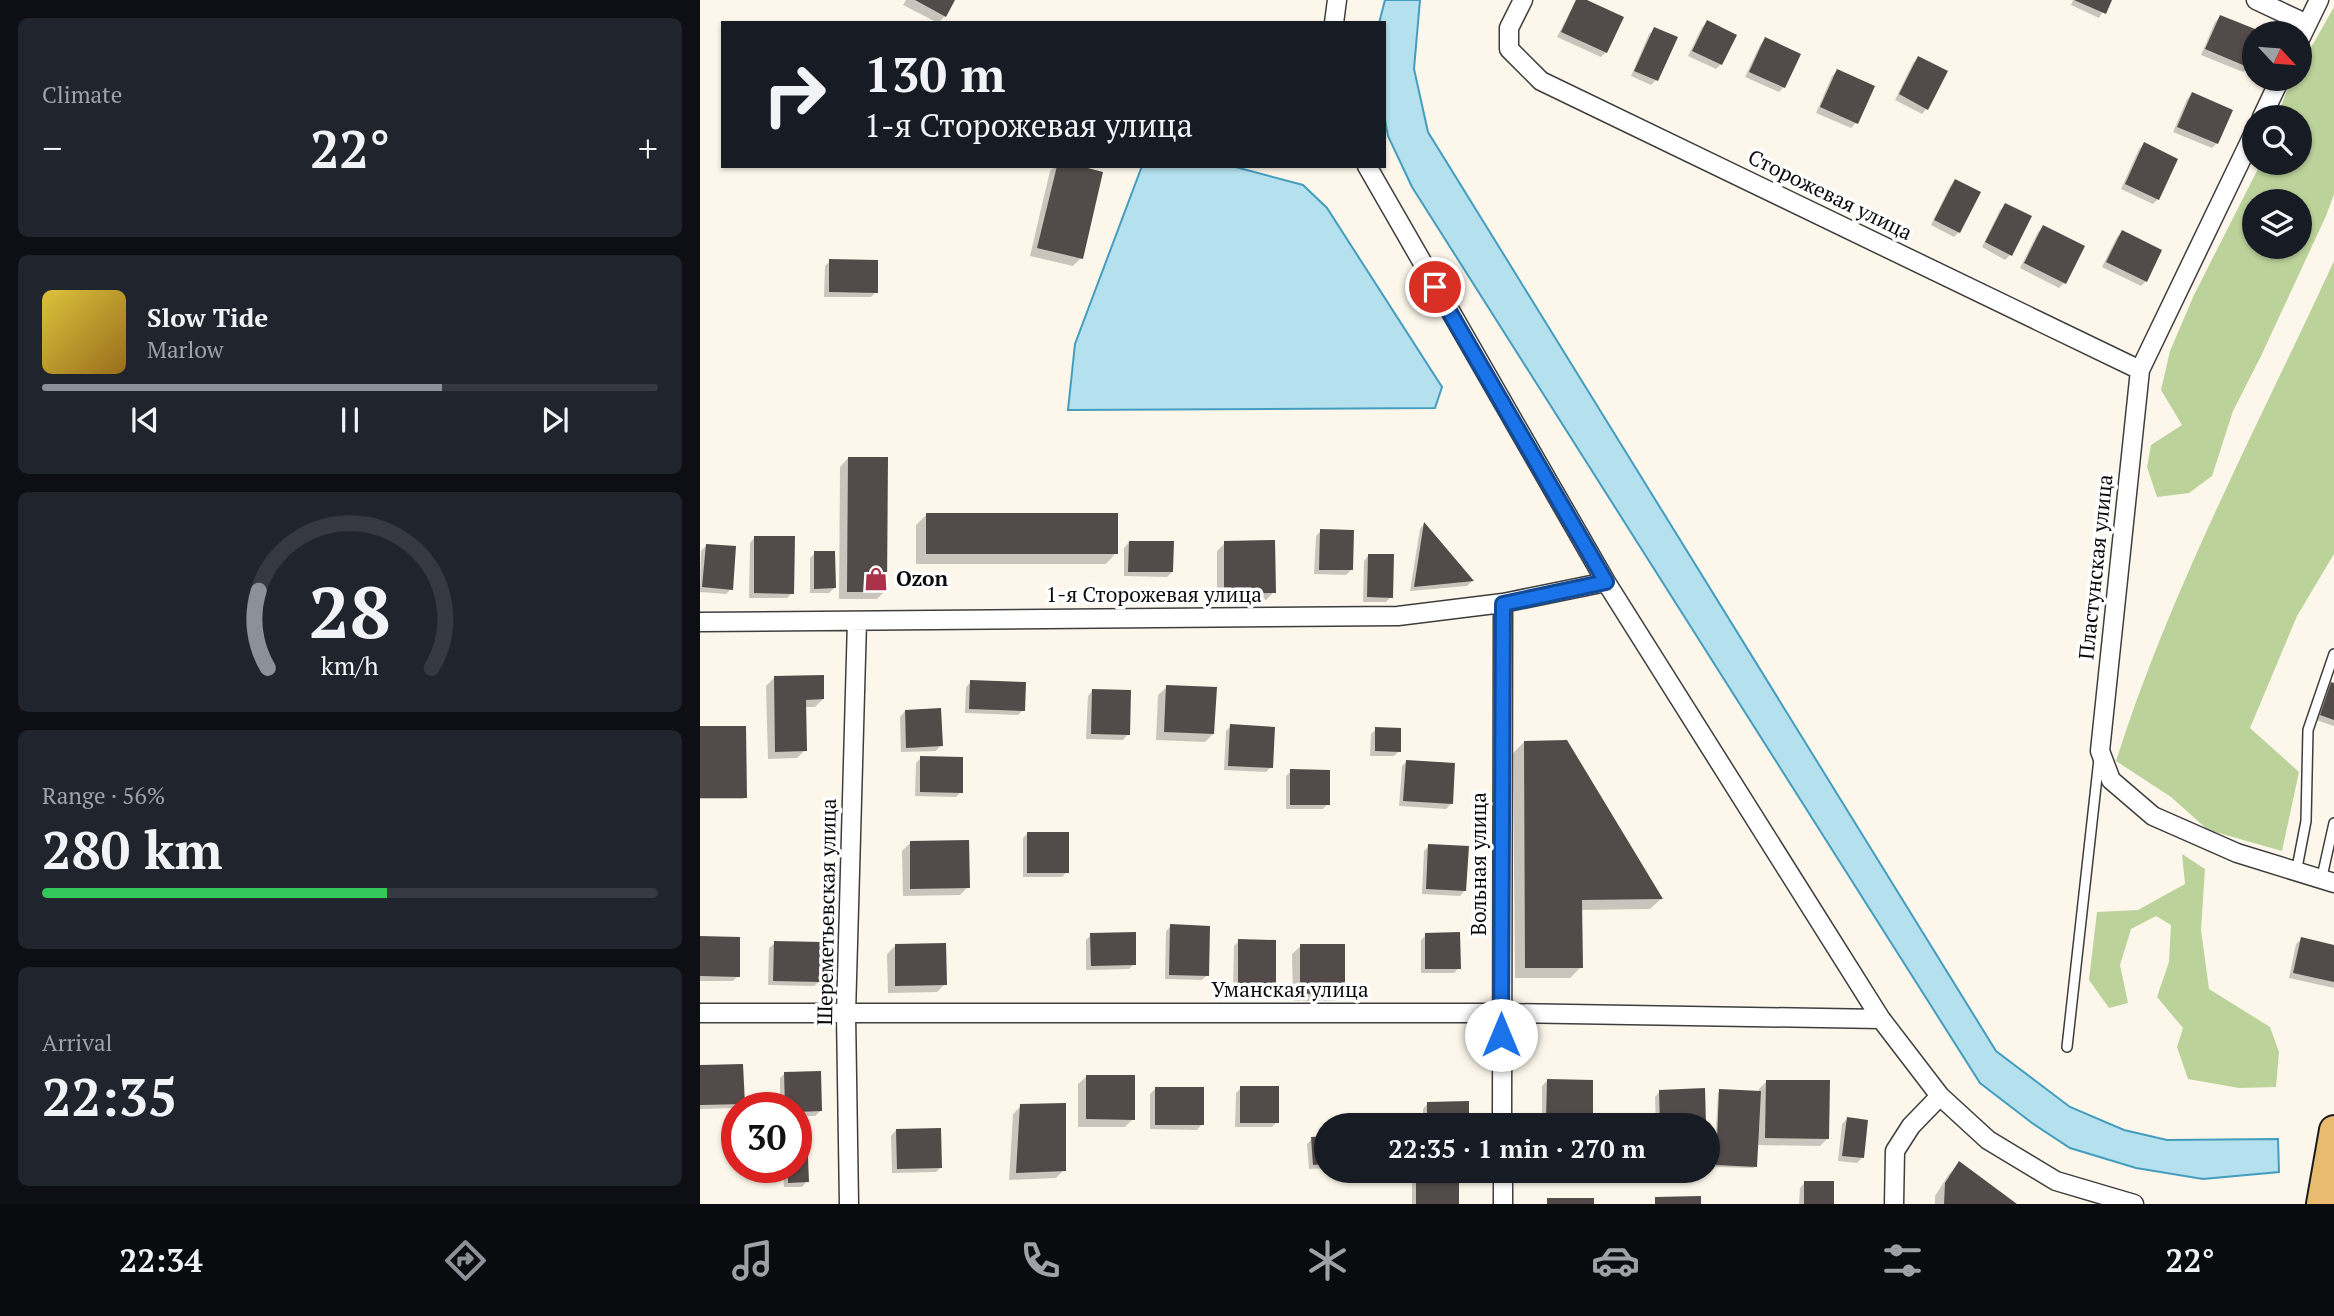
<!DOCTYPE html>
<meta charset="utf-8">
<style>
body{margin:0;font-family:"PT Serif",serif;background:#20242c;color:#f1f3f6;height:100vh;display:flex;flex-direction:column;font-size:26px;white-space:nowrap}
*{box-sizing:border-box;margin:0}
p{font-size:23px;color:#9ea1a6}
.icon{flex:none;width:38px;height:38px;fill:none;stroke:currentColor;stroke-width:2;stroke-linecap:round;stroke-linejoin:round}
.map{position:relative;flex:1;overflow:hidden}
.details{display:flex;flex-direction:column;gap:18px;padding:18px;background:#0d0f14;width:700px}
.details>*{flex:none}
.hud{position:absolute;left:21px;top:21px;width:665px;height:147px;border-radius:0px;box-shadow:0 2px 5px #0004;background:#171b24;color:#f1f3f6;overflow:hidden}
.needle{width:46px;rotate:116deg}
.buttons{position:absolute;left:1542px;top:21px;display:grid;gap:14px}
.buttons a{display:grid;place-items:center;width:70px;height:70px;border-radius:50%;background:#171b24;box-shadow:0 2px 5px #0004;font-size:35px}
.speed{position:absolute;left:21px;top:1092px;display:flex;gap:14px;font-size:35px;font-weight:700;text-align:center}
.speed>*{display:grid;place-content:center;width:91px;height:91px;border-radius:50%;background:#171b24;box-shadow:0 2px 5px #0004;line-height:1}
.speed .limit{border:10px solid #d22;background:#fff;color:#111}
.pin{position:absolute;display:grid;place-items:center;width:60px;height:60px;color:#fff;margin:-30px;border:4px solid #fff;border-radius:50%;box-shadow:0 2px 7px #0007}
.me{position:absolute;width:77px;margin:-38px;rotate:0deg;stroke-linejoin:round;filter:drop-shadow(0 0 5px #0008)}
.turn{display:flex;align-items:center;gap:24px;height:147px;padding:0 28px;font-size:32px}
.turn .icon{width:91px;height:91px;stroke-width:2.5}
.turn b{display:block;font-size:49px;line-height:60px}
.big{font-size:52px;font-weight:600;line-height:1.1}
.details .tile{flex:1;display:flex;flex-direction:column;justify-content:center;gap:10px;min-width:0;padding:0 24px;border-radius:10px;background:#20242c}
.details .dial{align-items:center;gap:0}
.dial svg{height:182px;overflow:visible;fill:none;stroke:#363941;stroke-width:7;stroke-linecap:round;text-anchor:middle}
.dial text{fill:#f1f3f6;stroke:none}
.song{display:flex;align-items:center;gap:21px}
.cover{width:84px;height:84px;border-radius:10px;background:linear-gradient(135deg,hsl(50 70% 55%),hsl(40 70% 35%))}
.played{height:7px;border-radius:4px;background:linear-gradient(90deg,#8c9099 65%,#363941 65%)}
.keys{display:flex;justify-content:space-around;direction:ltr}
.heat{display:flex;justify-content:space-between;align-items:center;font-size:38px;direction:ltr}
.charge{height:10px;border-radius:5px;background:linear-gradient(90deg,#34c759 56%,#363941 0)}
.trip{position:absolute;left:614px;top:1113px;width:406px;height:70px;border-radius:35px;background:#171b24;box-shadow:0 2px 5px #0004;font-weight:600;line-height:70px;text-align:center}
.tabs{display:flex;height:112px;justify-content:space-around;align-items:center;background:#090b0e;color:#9ea1a6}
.tabs .icon{width:49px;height:49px}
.tabs .current{color:#8c9099}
.tabs b{font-size:32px;color:#f1f3f6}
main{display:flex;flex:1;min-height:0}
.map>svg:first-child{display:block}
.forest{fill:#bbd29a;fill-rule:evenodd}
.water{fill:#b5e1ef;stroke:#449dbe;stroke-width:2}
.shadow{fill:#0003}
.building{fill:#524b49}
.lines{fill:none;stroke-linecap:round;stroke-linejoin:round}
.service-casing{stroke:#3e3e3e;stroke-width:12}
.minor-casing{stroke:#3e3e3e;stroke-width:21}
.primary-casing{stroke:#1c1c1c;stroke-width:32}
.service{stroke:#fff;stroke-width:9}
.minor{stroke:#fff;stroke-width:18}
.primary{stroke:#e9bb6f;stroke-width:28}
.route-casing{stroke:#114b97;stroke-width:18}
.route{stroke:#1a73e8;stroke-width:12}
.labels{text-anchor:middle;stroke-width:7;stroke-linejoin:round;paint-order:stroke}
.street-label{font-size:21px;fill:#0b0b0b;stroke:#fff}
.poi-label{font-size:21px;font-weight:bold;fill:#0b0b0b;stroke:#fff;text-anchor:start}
</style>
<main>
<section class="details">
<div class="tile"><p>Climate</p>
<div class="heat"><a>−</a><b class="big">22°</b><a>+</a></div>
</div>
<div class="tile">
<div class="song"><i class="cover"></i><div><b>Slow Tide</b><p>Marlow</p></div></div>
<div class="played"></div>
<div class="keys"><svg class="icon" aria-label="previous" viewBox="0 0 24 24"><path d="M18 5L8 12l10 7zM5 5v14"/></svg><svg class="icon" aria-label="pause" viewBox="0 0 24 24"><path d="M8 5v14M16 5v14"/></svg><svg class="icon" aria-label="next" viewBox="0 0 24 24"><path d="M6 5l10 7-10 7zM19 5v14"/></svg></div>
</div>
<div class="tile dial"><svg viewBox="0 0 100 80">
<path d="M14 69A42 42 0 1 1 86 69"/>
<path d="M14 69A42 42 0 0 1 10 35" stroke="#8c9099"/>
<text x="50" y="56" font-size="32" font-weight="700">28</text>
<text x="50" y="72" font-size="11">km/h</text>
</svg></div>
<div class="tile"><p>Range · 56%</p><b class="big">280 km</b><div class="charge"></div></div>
<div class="tile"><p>Arrival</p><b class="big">22:35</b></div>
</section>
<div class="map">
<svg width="1634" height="1204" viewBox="0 0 1634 1204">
<rect width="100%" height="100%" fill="#fdf7eb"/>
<path class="forest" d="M 1634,7 L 1634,194 L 1626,216 L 1561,356 L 1533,411 L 1512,476 L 1489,493 L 1457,497 L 1447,467 L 1451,445 L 1482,425 L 1461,390 L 1470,351 L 1494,295 L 1561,163 L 1600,163 L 1600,117 L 1577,117 L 1590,82 L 1592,79 L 1600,79 L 1600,67 ZM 1554,201 L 1600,201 L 1600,247 L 1554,247 Z
M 1634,261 L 1634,554 L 1597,616 L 1550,728 L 1599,772 L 1582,851 L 1508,830 L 1471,797 L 1416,761 C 1471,588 1558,426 1634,261 Z
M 1482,854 L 1505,869 L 1501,930 L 1509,989 L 1570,1027 L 1579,1052 L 1576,1087 L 1539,1088 L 1488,1079 L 1477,1047 L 1483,1028 L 1457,997 L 1469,962 L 1471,925 L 1456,916 L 1431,929 L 1420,965 L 1428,1003 L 1409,1008 L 1389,980 L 1397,912 L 1438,910 L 1485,884 Z"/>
<path class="water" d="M 685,0 L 720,0 L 714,69 L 728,132 L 1296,1051 L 1370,1107 L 1424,1130 L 1467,1140 L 1578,1139 L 1579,1172 L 1503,1179 L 1436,1168 L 1370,1148 L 1332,1123 L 1280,1083 L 712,187 L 688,136 L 684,115 L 684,23 L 679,23 Z
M 442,166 L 532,166 L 603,185 L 627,208 L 742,387 L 735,408 L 368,410 L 375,344 Z"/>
<path class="shadow" d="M 206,0 L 253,0 L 245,16 L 238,23 L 203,5 Z
M 876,0 L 882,0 L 906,52 L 901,57 L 857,37 Z
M 1373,0 L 1410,0 L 1399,18 L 1371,5 Z
M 1520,17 L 1561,33 L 1554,33 L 1554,53 L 1548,67 L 1543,72 L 1501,55 L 1515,22 Z
M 1007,22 L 1021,64 L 1016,69 L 988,56 L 1002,27 Z
M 955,29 L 956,80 L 951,85 L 931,76 L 949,34 Z
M 1065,40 L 1084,87 L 1079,92 L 1045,77 L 1060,45 Z
M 1218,58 L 1227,108 L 1222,114 L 1195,100 L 1213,63 Z
M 1137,71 L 1156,123 L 1151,128 L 1116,113 L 1132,76 Z
M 1492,94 L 1517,143 L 1512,148 L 1473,132 L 1487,99 Z
M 1444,144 L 1458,199 L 1453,204 L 1421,189 L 1439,149 Z
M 355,166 L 372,166 L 381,258 L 373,266 L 330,256 L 350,171 Z
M 1255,181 L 1259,232 L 1254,237 L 1231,225 L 1250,186 Z
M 1306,205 L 1310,255 L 1305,260 L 1282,247 L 1300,210 Z
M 1343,227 L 1364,283 L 1359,288 L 1320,268 L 1338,232 Z
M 1422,232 L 1446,281 L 1441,286 L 1402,267 L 1417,237 Z
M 130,261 L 176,292 L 171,297 L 124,297 L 125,266 Z
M 148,458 L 185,591 L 177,599 L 139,599 L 140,467 Z
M 227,514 L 416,553 L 406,564 L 216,564 L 216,525 Z
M 724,524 L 772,581 L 767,586 L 710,591 L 720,529 Z
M 621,531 L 651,570 L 646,575 L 614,574 L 616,536 Z
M 55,537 L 92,593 L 87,598 L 49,598 L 50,543 Z
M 429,542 L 472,572 L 467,577 L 424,576 L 424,548 Z
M 525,543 L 574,592 L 566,600 L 517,601 L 517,551 Z
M 6,546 L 31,589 L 26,594 L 0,592 L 1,551 Z
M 115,553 L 134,588 L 129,593 L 110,593 L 110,558 Z
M 669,555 L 691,597 L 686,602 L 663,602 L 664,561 Z
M 74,678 L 123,699 L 115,707 L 104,707 L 105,750 L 97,758 L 68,759 L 66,686 Z
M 271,682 L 323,710 L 318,715 L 265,713 L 266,687 Z
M 1632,684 L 1634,685 L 1634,726 L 1616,720 L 1627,689 Z
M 467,687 L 513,734 L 505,742 L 456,740 L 458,695 Z
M 393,690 L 428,734 L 423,740 L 386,739 L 388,696 Z
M 205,711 L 241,745 L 236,751 L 201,752 L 200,717 Z
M 531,726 L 571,767 L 566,772 L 524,770 L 526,731 Z
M 0,728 L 45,797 L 43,799 L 0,799 Z
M 676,729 L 699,751 L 694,756 L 670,756 L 671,734 Z
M 824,742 L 961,899 L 950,909 L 881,910 L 881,967 L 870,978 L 815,978 L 813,753 Z
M 221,758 L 261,792 L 256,797 L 215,796 L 216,763 Z
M 707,761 L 751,804 L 746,809 L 699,806 L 702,766 Z
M 591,771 L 628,804 L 623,809 L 586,809 L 586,776 Z
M 328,833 L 367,872 L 362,877 L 323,877 L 323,838 Z
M 210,843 L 268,887 L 260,895 L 203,896 L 202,851 Z
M 729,846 L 765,890 L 760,896 L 722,894 L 724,851 Z
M 471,926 L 507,975 L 502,980 L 465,979 L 466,931 Z
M 391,935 L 434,964 L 429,969 L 386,970 L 386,940 Z
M 726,935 L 759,968 L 754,973 L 721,973 L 721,940 Z
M 0,938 L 38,976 L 33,981 L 0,981 Z
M 1601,939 L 1634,946 L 1634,988 L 1589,978 L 1596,944 Z
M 539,941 L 574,985 L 569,990 L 533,990 L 534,946 Z
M 75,943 L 120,981 L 114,986 L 68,985 L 69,948 Z
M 195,946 L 245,984 L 237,992 L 188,993 L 187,954 Z
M 601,946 L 643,993 L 635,1001 L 593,1001 L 592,954 Z
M 0,1067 L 43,1103 L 37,1108 L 0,1109 Z
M 85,1073 L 120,1111 L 115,1116 L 96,1116 L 96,1108 L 80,1108 L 80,1078 Z
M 387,1076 L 433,1119 L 425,1127 L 378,1127 L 378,1084 Z
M 847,1081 L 891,1119 L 886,1125 L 842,1124 L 842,1086 Z
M 1067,1081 L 1128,1138 L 1120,1146 L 1056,1145 L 1055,1166 L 1053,1168 L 1014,1167 L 1018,1093 L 1020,1091 L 1059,1093 L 1059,1089 Z
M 541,1088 L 577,1122 L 572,1127 L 535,1127 L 536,1093 Z
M 455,1089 L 502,1124 L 497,1130 L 450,1129 L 450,1094 Z
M 1003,1090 L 1004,1125 L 956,1125 L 955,1097 L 960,1091 Z
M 728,1103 L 767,1103 L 767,1125 L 723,1125 L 723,1109 Z
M 321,1106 L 364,1170 L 356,1178 L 309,1180 L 313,1114 Z
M 1147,1119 L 1162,1158 L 1157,1163 L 1138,1161 L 1142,1124 Z
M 196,1130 L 241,1167 L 236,1172 L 192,1173 L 191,1136 Z
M 626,1138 L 626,1168 L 609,1169 L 607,1144 L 612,1139 Z
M 1259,1163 L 1314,1204 L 1235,1204 L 1235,1196 L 1249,1174 Z
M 83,1167 L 96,1167 L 107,1181 L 102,1187 L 84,1187 Z
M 712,1171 L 757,1171 L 757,1204 L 712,1204 Z
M 1105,1182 L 1133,1204 L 1099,1204 L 1100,1188 Z"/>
<path class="building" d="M 215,0 L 255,0 L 246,17 Z
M 876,0 L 887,0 L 924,17 L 907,53 L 861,32 Z
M 1374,0 L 1412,0 L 1406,14 Z
M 1520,15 L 1565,33 L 1554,33 L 1554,57 L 1550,68 L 1505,49 Z
M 1007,20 L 1037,35 L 1022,65 L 992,51 Z
M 954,27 L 978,37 L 958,81 L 934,71 Z
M 1065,37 L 1101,54 L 1085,88 L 1049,72 Z
M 1218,56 L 1248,71 L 1228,110 L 1199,94 Z
M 1137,69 L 1175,86 L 1158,124 L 1120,107 Z
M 1492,92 L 1533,110 L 1518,144 L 1477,127 Z
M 1444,142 L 1478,159 L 1459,200 L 1425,184 Z
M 357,166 L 380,166 L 403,172 L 383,259 L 337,248 Z
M 1255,179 L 1281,192 L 1260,233 L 1234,220 Z
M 1305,203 L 1332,216 L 1312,256 L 1285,242 Z
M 1343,225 L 1385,246 L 1366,284 L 1324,263 Z
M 1422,230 L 1462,250 L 1447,282 L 1406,262 Z
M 129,259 L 178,260 L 178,293 L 129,292 Z
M 148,457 L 188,457 L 187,592 L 147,592 Z
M 226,513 L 418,513 L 418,554 L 226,554 Z
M 724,522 L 774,581 L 714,587 Z
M 620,529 L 654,530 L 653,570 L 619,570 Z
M 54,536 L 95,536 L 94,594 L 54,593 Z
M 575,540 L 576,593 L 524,594 L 524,541 Z
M 429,541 L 474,541 L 473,572 L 428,572 Z
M 6,544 L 36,546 L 33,590 L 2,587 Z
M 114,551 L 135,551 L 136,588 L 114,589 Z
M 668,554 L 694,554 L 693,598 L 667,597 Z
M 124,675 L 124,699 L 106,700 L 107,751 L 75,752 L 74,676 Z
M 270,680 L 326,682 L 325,711 L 269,709 Z
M 1631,682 L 1634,683 L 1634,720 L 1620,715 Z
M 466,685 L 517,687 L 514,734 L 464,732 Z
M 392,689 L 431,690 L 430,735 L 391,734 Z
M 241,708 L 243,746 L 206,748 L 205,710 Z
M 530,724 L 575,727 L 573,768 L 528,766 Z
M 0,726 L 46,726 L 47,798 L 0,798 Z
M 675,727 L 701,728 L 701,752 L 675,751 Z
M 867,740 L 963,899 L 882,900 L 883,968 L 825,968 L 824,741 Z
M 220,756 L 263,757 L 263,793 L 220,792 Z
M 706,760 L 755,763 L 753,804 L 703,801 Z
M 590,769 L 630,770 L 630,805 L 590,805 Z
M 327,832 L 369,832 L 369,873 L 327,873 Z
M 269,840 L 270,888 L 210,889 L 210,841 Z
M 728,844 L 769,846 L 766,891 L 726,889 Z
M 470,924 L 510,926 L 509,976 L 469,975 Z
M 436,932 L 436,965 L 391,966 L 390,933 Z
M 760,932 L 761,969 L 725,969 L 725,933 Z
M 0,936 L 40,937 L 40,977 L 0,976 Z
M 1601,937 L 1634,945 L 1634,982 L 1593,973 Z
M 538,939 L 576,940 L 576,986 L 538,985 Z
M 74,941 L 122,942 L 121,982 L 73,981 Z
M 246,943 L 247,985 L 195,986 L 195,944 Z
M 600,944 L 645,944 L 645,993 L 600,994 Z
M 43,1064 L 45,1104 L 0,1105 L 0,1065 Z
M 121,1071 L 122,1111 L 96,1112 L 96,1108 L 85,1108 L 84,1072 Z
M 386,1075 L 435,1075 L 435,1120 L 386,1119 Z
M 847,1079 L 893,1080 L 893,1120 L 846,1120 Z
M 1066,1080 L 1130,1080 L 1129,1139 L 1065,1138 Z
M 540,1086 L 579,1086 L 579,1123 L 540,1123 Z
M 455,1087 L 504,1087 L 504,1125 L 455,1125 Z
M 1005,1088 L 1006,1125 L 960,1125 L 959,1090 Z
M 1019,1089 L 1061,1091 L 1057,1167 L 1016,1165 Z
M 769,1101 L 769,1125 L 727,1125 L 727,1102 Z
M 366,1103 L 366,1171 L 316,1173 L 320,1104 Z
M 1147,1117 L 1168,1120 L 1164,1158 L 1142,1156 Z
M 241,1128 L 242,1168 L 197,1169 L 196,1129 Z
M 96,1133 L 107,1133 L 109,1182 L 88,1183 L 88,1167 L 96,1167 Z
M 626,1136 L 626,1164 L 613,1165 L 611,1137 Z
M 1259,1161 L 1317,1204 L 1244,1204 L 1245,1183 Z
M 716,1171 L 759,1171 L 759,1204 L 716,1204 Z
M 1104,1181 L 1134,1181 L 1134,1204 L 1104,1204 Z
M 1001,1196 L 1001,1204 L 955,1204 L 955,1197 Z
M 847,1198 L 894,1198 L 894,1204 L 847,1204 Z"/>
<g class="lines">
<g class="service-casing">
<path id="service" d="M 1596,873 L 1606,821 L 1608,730 L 1634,654
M 1621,881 L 1634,823
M 1367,1047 L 1399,759"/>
</g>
<g class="minor-casing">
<path id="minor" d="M 823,0 L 809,28 L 809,49 L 841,81 L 1440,370
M 1556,0 L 1607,24
M 634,23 L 637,0
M 1600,39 L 1619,0
M 1562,117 L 1580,79
M 1554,133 L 1440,370 L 1400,751 L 1411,780 L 1453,816 L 1537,853 L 1634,883
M 667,166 L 906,582 L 1181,1019 L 1240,1096 L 1288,1140 L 1356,1181 L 1434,1204
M 0,622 L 698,616 L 803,603 L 906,582
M 0,1013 L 801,1013 L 1181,1019
M 802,1125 L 803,603
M 803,1171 L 803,1204
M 149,1204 L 146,1014 L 157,621
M 1194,1204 L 1195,1151 L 1211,1126 L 1240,1096"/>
</g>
<g class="primary-casing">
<path id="primary" d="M 1621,1204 L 1634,1130"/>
</g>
<use href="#service" class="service"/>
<use href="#minor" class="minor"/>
<use href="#primary" class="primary"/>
</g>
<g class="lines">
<g class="route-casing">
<path id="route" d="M 735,287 L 906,582 L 803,604 L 801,1035"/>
</g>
<use href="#route" class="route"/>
</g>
<defs>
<g id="shop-bare" transform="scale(1.89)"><path d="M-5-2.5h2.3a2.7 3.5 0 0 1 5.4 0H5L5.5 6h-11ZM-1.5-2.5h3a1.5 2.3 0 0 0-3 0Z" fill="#ab3349" stroke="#fff" stroke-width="2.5" paint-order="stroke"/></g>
</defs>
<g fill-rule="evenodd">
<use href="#shop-bare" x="176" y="579"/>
</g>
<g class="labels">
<g class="street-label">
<text transform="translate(1130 195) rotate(26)" y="7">Сторожевая улица</text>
<text transform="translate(1396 567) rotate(-84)" y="7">Пластунская улица</text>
<text x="454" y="602">1-я Сторожевая улица</text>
<text transform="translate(779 864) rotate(-90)" y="7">Вольная улица</text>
<text transform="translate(127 912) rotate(-89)" y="7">Шереметьевская улица</text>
<text x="590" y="997">Уманская улица</text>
</g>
<g class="poi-label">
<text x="196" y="586">Ozon</text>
</g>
</g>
</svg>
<div class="buttons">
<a><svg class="needle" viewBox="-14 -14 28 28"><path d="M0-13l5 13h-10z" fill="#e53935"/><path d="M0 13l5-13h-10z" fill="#9ea1a6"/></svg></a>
<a><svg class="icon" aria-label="search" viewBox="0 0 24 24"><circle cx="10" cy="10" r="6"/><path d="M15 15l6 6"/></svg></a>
<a><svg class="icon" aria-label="layers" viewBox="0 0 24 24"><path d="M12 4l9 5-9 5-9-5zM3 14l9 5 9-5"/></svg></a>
</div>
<div class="speed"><div class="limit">30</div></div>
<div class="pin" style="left:735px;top:287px;background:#d93025"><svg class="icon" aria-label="arrive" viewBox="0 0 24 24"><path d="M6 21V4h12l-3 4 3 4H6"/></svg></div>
<svg class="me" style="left:801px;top:1035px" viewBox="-20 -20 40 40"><circle r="19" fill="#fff"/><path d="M0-13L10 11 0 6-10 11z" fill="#1a73e8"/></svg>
<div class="trip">22:35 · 1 min · 270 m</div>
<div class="hud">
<div class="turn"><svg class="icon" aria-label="right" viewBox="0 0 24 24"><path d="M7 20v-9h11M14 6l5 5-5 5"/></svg><div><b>130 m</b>1-я Сторожевая улица</div></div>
</div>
</div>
</main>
<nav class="tabs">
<b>22:34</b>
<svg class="icon current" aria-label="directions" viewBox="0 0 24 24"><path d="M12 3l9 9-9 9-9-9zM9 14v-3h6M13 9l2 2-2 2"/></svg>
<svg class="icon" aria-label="music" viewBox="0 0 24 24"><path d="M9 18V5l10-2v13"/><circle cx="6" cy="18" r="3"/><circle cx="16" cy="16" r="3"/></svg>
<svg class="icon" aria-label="phone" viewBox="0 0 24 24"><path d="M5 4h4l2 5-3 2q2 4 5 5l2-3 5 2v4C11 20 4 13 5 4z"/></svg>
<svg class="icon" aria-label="climate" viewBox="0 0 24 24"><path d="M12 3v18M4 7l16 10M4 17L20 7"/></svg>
<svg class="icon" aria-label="car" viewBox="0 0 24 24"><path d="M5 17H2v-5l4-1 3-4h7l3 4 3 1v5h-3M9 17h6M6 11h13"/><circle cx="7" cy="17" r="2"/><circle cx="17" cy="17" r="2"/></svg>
<svg class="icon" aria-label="filters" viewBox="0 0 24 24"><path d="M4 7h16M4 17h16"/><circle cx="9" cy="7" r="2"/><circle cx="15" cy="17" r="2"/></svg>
<b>22°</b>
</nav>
